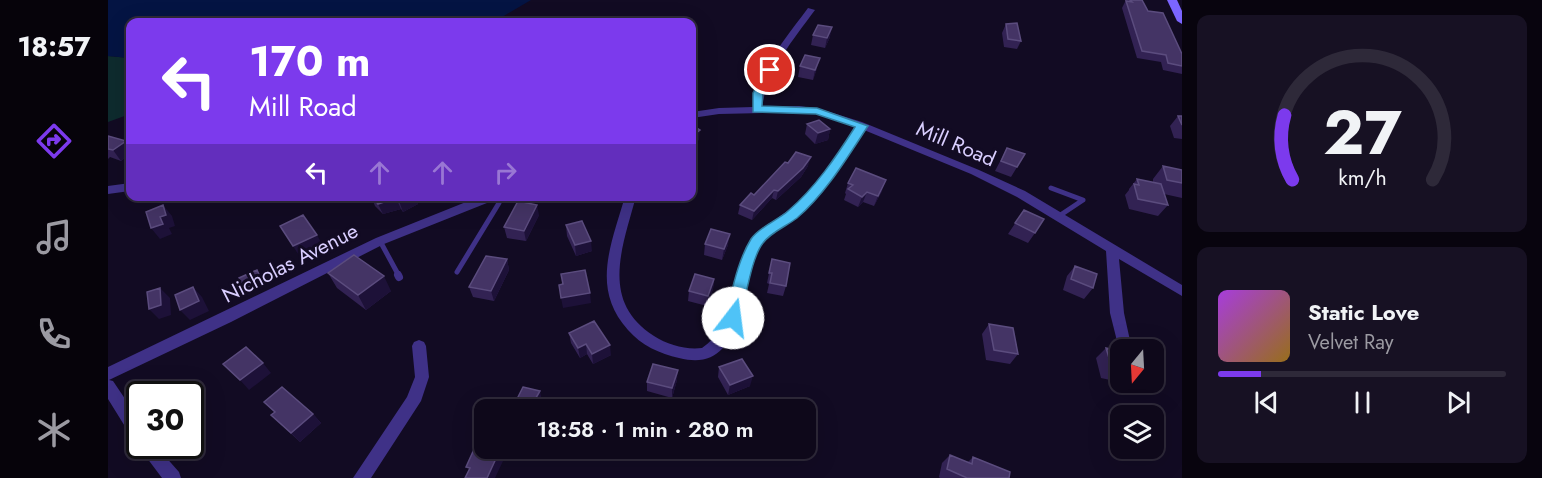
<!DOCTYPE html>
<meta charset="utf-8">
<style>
body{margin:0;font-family:Jost,sans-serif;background:#171123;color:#f1f3f6;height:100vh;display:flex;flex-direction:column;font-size:22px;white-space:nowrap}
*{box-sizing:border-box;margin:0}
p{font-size:20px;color:#9b9aa2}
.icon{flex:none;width:33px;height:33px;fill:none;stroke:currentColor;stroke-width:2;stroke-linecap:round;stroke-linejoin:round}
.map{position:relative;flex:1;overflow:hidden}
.drawer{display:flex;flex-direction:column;gap:15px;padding:15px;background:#08040e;width:360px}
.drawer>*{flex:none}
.guide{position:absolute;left:18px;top:18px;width:570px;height:183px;border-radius:12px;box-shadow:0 6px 24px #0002,0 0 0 2px #2e2939;background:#7c3aed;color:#fff;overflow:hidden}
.needle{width:39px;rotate:198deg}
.buttons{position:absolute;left:1002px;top:339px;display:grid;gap:12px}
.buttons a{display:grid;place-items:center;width:54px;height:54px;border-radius:12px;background:#0e081a;box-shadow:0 6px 24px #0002,0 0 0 2px #2e2939;font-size:30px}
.speed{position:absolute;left:18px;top:381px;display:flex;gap:12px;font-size:30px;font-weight:700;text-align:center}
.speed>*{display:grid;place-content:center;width:78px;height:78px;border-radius:50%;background:#0e081a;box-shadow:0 6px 24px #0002,0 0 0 2px #2e2939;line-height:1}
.speed .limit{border:3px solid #111;border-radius:9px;background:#fff;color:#111}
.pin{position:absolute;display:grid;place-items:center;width:51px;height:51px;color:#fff;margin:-26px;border:3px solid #fff;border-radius:50%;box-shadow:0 2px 6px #0007}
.me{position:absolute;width:66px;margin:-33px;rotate:15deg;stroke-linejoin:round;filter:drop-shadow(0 0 4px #0008)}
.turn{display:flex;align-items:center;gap:21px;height:126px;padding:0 24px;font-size:27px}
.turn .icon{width:78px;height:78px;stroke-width:2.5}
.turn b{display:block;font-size:42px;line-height:51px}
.lanes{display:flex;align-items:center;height:57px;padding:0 24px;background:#0003;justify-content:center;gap:30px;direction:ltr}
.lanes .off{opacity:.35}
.drawer .tile{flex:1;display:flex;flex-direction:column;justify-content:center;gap:9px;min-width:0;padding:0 21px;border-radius:12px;background:#171123}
.drawer .dial{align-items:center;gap:0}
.dial svg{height:156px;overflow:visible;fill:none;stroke:#2e2939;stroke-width:7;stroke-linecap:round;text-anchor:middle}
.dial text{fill:#f1f3f6;stroke:none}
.song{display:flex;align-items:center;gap:18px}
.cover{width:72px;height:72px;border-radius:9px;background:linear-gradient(135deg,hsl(280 70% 55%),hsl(40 70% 35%))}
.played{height:6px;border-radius:3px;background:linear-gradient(90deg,#7c3aed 15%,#2e2939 15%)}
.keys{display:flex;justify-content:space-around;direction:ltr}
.trip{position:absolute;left:366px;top:399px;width:342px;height:60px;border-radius:12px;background:#0e081a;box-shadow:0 6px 24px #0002,0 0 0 2px #2e2939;font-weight:600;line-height:60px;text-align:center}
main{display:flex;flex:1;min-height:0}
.tabs{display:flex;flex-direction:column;width:108px;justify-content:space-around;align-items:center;background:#06030a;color:#9b9aa2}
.tabs .icon{width:42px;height:42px}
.tabs .selected{color:#7c3aed}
.tabs b{font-size:27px;color:#f1f3f6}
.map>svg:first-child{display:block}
.green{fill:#0e2b2e}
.water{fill:#041443}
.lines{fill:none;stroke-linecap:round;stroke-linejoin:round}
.service-far1{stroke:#3f3187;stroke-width:5}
.service{stroke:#3f3187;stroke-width:8}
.minor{fill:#3f3187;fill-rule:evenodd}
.secondary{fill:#7b65ff;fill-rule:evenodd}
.wall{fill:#322253}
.shaded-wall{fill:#1d1138}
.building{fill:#443465;stroke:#5b4c7e;stroke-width:1.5}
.route{fill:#4fc3f7;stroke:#337fa1;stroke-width:1.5}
.labels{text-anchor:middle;stroke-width:6;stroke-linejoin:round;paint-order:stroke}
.street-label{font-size:21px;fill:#d9ceff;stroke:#120b23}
</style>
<main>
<nav class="tabs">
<b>18:57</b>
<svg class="icon selected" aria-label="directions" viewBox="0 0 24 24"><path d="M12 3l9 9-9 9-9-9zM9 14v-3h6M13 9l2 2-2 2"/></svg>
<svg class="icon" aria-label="music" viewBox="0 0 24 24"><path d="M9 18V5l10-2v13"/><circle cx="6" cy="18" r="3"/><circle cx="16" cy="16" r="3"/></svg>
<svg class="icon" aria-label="phone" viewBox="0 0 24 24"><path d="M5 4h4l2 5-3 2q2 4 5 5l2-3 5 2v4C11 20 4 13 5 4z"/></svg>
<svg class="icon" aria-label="climate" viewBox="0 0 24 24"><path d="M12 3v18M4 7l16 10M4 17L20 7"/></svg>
</nav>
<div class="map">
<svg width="1074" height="478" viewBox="0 0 1074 478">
<rect width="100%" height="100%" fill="#120b23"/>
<path class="green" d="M 0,56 L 22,58 L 22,114 L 0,122 Z"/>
<path class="water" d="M 0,0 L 423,0 L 394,17 L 355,22 L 22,22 L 22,58 L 0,56 Z"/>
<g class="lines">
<path class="service-far1" d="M 943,188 L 975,200 L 951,216
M 272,241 L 291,276
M 349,272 L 391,203 L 389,196"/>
<path class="service" d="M 290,275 L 291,277"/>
<path class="minor" d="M 700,8 L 707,10 C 685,40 660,69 654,107 L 691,106 L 712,109 L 754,122 L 871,170 L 917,191 L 1074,285 L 1074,296 L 1011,259 L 1016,313 L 1023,345 L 1020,350 L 1011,349 L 1002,313 L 998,251 L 909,197 L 863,174 L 756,130 C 737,159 718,189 693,213 C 681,225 663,230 653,244 C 629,280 641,376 571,358 C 552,354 533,345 520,330 C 482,288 504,243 517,196 L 528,196 C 515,246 491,301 546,336 C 560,345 578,350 594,348 C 628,325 620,281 638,249 C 651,226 674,218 692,200 C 714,178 731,152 749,127 L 708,114 L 691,112 L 611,114 L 584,118 L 584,112 L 611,108 L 645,107 C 651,69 677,39 700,8 Z
M 22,183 L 22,191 L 0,194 L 0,186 Z
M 373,196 L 390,196 L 389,199 L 276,244 L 123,322 L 1,380 L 5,381 L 32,421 L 32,446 L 48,446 L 71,472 L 73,478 L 54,478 L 30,446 L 31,443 L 26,441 L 0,399 L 0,367 L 268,238 Z
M 311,340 L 316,342 L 318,346 L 321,377 L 313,401 L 263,478 L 245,478 L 299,397 L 307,377 L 304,346 L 306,342 Z"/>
<path class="secondary" d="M 1059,0 L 1069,0 L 1074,11 L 1074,24 L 1069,21 Z"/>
</g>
<path class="wall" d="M 1018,0 L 1034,0 L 1040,11 L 1074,54 L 1074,74 L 1055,70 L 1053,62 L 1029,58 L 1014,8 Z
M 898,24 L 913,41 L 909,49 L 896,47 L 894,33 Z
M 705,35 L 722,37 L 717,48 L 703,45 Z
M 692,66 L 709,68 L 705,80 L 690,77 Z
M 1070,116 L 1074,116 L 1074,139 L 1066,138 L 1062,126 Z
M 699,124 L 722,129 L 720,140 L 707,144 L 697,134 Z
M 0,136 L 22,146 L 22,154 L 13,161 L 2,157 L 0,159 Z
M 899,148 L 917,154 L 903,177 L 887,171 Z
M 680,163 L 700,166 L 693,177 L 668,200 L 664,198 L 644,220 L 630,214 L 632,205 L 646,195 Z
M 1055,166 L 1074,170 L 1074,198 L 1056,194 L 1060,205 L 1050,216 L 1021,209 L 1017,195 L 1021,190 L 1021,189 L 1029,179 L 1045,182 L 1045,179 Z
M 740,183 L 774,191 L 766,206 L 755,202 L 750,207 L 736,200 L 738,194 L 737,193 Z
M 263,196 L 307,196 L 310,204 L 295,212 L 293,209 L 275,214 L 267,206 Z
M 916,210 L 927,233 L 920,243 L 900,234 Z
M 431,215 L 418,241 L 399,238 L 396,227 Z
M 458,225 L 484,251 L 468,256 L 459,236 Z
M 597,244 L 620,245 L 614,260 L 596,255 Z
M 399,259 L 401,270 L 386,301 L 365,297 L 361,287 Z
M 664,259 L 678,286 L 675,296 L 659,293 L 661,284 L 659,283 Z
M 967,266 L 985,288 L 976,299 L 955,290 L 959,276 Z
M 220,273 L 283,291 L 258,310 L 229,288 Z
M 606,279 L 605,289 L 599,306 L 580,301 L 581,291 Z
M 881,324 L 910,354 L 902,364 L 878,360 L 874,334 Z
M 461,333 L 503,355 L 485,364 L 479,354 L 472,358 L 463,343 Z
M 998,348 L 1012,351 L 1012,382 L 1040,382 L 1034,387 L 993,378 L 988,358 Z
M 611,367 L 642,386 L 620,395 L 610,377 Z
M 569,380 L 564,398 L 539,391 L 539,382 Z
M 156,402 L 205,414 L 213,423 L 192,442 L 163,415 L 167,412 Z
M 842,455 L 860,462 L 865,457 L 901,478 L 832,478 L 831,477 L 834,463 Z"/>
<path class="shaded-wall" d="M 724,27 L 722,37 L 717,48 L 719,38 Z
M 712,58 L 709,68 L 705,80 L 707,70 Z
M 722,129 L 720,140 L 707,144 L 710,133 Z
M 592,130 L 591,140 L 584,146 L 584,136 Z
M 18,141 L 22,146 L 22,154 L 13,161 L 5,150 Z
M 703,157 L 700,166 L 693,177 L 668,200 L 670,191 Z
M 778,180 L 774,191 L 766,206 L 770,196 Z
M 666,190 L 664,198 L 644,220 L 646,211 Z
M 759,192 L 755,202 L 750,207 L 754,197 Z
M 300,196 L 307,196 L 310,204 L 295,212 L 291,201 Z
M 288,198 L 293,209 L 275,214 L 270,204 Z
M 55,205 L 64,216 L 67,226 L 61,228 L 64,234 L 52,239 L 43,228 Z
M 429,205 L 431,215 L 418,241 L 416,231 Z
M 622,234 L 620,245 L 614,260 L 616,249 Z
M 209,235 L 215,246 L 192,257 L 185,246 Z
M 483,241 L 484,251 L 468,256 L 467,245 Z
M 399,259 L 401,270 L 386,301 L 383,291 Z
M 149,270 L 153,276 L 158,286 L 140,295 L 136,289 Z
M 276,276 L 283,291 L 258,310 L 250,295 Z
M 606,279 L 605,289 L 599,306 L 600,296 Z
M 85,287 L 94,297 L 101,311 L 82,320 L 72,310 Z
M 52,288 L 62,298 L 63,315 L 51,319 L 41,309 Z
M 482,293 L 483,303 L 455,308 L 453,298 Z
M 478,344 L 479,354 L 472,358 L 470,348 Z
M 502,345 L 503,355 L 485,364 L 484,354 Z
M 155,363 L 163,373 L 141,390 L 132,380 Z
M 570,370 L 569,380 L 564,398 L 564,388 Z
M 645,376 L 642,386 L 620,395 L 622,385 Z
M 432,391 L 434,401 L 429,410 L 421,410 Z
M 205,414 L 213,423 L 192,442 L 183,433 Z
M 391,452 L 395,461 L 387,478 L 379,478 Z"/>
<path class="building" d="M 1022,0 L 1034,0 L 1040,11 L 1055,13 L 1074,54 L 1074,66 L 1060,63 L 1058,55 L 1034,51 L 1018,1 L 1024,2 Z
M 909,23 L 913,41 L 900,39 L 898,24 Z
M 710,25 L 724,27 L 719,38 L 705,35 Z
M 697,55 L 712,58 L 707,70 L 692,66 Z
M 1070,116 L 1074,116 L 1074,125 Z
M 711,120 L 722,129 L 710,133 L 699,124 Z
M 584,125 L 592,130 L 584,136 Z
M 0,136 L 18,141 L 5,150 L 0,149 Z
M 899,148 L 917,154 L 909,167 L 893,161 Z
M 688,152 L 703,157 L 695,168 L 670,191 L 666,190 L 646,211 L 632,205 L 643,193 L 646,195 L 677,162 L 680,163 Z
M 1055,166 L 1074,170 L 1074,183 L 1059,180 Z
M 748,168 L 778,180 L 770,196 L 759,192 L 754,197 L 740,189 L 745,185 L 740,183 Z
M 1029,179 L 1053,184 L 1060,205 L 1030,199 L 1026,184 L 1031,185 Z
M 264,196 L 300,196 L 291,201 L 288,198 L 270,204 Z
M 410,201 L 429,205 L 416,231 L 396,227 Z
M 55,205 L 58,215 L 52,217 L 55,224 L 43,228 L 38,212 Z
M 916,210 L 936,219 L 927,233 L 907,223 Z
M 195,215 L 209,235 L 185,246 L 172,226 Z
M 474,221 L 483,241 L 467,245 L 458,225 Z
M 603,229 L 622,234 L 616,249 L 597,244 Z
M 246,255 L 276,276 L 250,295 L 220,273 Z
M 378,256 L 399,259 L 383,291 L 361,287 Z
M 664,259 L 682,263 L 678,286 L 662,283 L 664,273 L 661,273 Z
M 967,266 L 989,274 L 985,288 L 963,279 Z
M 149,270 L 154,281 L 136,289 L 131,278 Z
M 477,270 L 482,293 L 453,298 L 451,285 L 455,284 L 453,274 Z
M 587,274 L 606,279 L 600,296 L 581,291 Z
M 85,287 L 91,301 L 72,310 L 67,295 Z
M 52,288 L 53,305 L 41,309 L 39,292 Z
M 486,321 L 502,345 L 484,354 L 478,344 L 470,348 L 461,333 Z
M 881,324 L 905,328 L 910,354 L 886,350 Z
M 138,347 L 155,363 L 132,380 L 115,364 Z
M 998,348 L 1012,351 L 1012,370 L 1004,368 Z
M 634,359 L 645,376 L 622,385 L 611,367 Z
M 545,364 L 570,370 L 564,388 L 539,382 Z
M 174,387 L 205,414 L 183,433 L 163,415 L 167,412 L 156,402 Z
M 415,387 L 432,391 L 421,410 L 407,410 L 404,409 Z
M 368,445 L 391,452 L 379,478 L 357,478 L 362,468 L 358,467 Z
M 842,455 L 864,464 L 865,457 L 902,472 L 901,478 L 859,478 L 839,469 Z"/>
<path class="route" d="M 659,67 L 667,70 L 655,93 L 654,106 L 709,108 L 760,126 C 739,158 718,193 689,218 C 679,226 663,232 655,243 C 643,258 638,299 632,318 L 630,323 L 625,324 L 619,323 L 617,318 C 624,292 629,262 643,239 C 651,227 670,220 680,211 C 707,188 728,157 747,127 L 708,114 L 645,112 L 645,93 Z"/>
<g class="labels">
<g class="street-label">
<text transform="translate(848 144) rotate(23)" y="7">Mill Road</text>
<text transform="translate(182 263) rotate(-27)" y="7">Nicholas Avenue</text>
</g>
</g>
</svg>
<div class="buttons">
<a><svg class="needle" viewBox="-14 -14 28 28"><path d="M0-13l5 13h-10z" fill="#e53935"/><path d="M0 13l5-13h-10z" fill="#9b9aa2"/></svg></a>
<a><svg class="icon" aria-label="layers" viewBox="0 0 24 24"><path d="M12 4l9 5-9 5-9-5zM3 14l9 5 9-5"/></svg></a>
</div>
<div class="speed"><div class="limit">30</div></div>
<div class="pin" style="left:662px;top:70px;background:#d93025"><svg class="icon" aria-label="arrive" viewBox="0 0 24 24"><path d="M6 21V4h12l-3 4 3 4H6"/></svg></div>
<svg class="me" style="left:625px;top:318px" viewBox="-20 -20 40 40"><circle r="19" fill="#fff"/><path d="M0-13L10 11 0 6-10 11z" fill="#4fc3f7"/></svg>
<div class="trip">18:58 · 1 min · 280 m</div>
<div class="guide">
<div class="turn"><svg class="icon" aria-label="left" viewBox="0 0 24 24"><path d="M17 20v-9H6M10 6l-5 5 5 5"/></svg><div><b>170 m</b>Mill Road</div></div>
<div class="lanes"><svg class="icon" aria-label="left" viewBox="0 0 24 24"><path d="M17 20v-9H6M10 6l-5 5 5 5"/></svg><svg class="icon off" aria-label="ahead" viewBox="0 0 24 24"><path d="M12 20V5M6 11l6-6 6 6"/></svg><svg class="icon off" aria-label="ahead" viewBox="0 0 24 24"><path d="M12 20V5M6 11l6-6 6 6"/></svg><svg class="icon off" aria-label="right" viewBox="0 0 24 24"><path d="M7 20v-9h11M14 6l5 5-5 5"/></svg></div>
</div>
</div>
<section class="drawer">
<div class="tile dial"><svg viewBox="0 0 100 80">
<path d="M14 69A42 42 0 1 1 86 69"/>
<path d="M14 69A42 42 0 0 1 10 36" stroke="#7c3aed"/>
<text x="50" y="56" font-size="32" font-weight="700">27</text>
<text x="50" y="72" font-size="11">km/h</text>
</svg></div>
<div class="tile">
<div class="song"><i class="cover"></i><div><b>Static Love</b><p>Velvet Ray</p></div></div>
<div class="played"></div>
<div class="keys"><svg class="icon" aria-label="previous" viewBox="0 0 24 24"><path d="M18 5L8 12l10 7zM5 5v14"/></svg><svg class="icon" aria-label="pause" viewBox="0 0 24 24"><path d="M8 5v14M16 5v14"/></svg><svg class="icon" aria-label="next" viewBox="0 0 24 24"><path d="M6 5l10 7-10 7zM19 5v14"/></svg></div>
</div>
</section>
</main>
